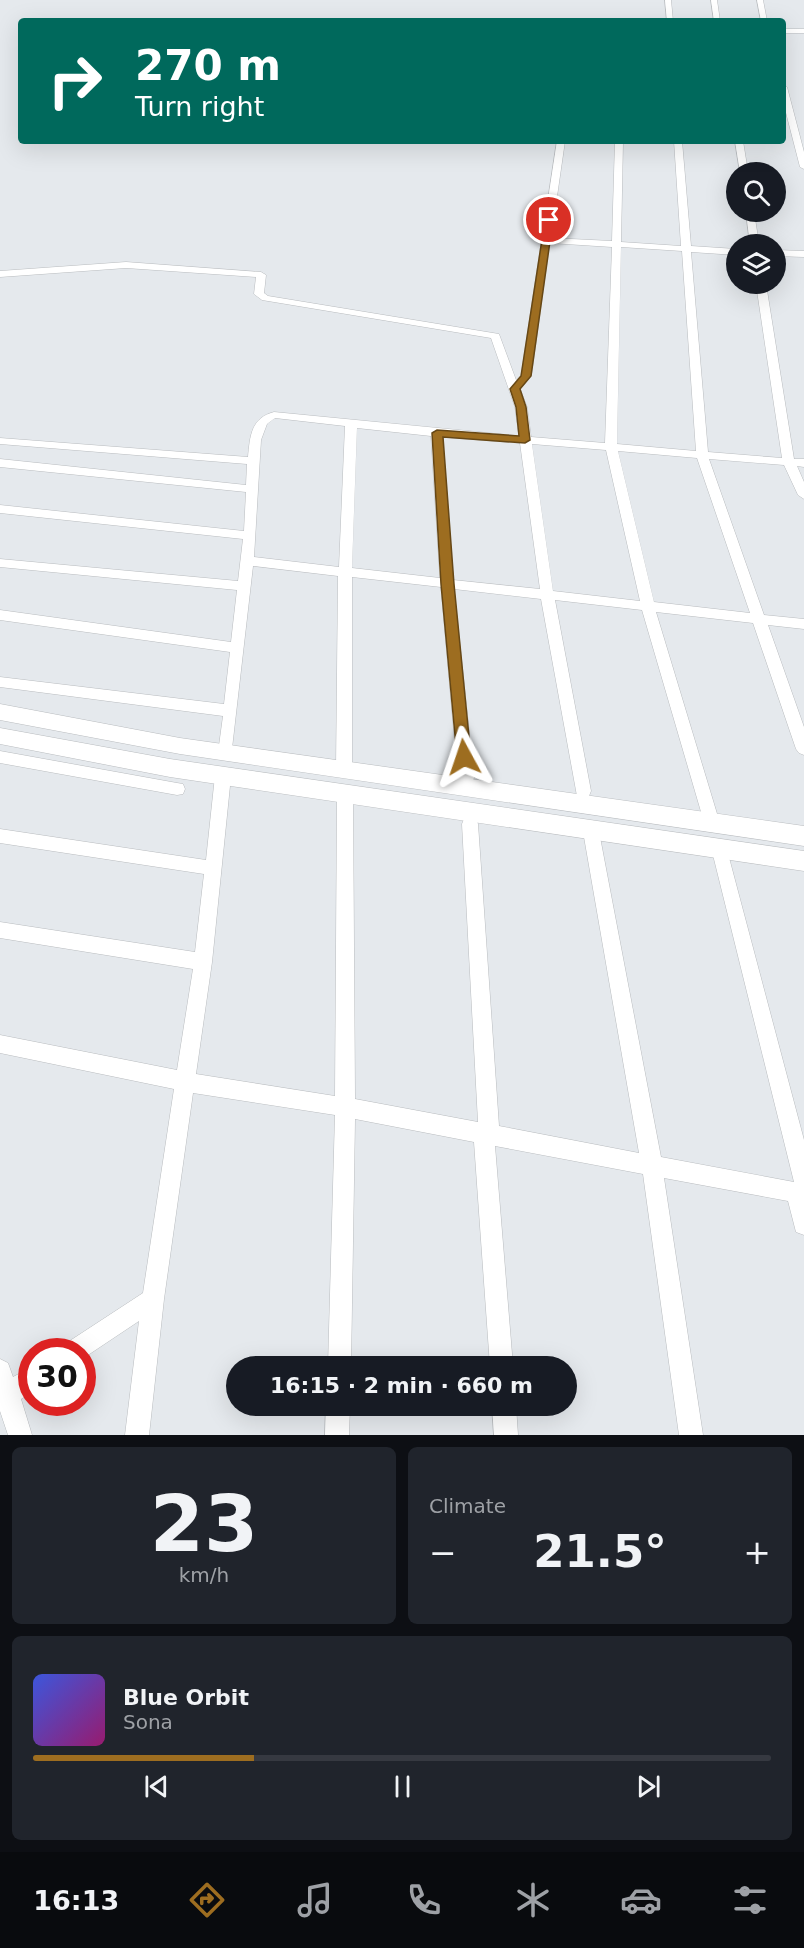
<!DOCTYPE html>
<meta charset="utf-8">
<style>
body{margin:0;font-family:"DejaVu Sans",sans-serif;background:#20242c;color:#f1f3f6;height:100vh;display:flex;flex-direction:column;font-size:22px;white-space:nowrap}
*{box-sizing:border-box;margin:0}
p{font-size:20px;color:#9ea1a6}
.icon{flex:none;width:33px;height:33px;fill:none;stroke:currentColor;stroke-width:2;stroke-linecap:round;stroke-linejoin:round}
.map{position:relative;height:1435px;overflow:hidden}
.details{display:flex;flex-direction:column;gap:12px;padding:12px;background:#0d0f14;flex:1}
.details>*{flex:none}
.hud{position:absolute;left:18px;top:18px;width:768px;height:126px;border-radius:6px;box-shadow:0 6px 24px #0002;background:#00695c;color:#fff;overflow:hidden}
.tools{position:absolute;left:726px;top:162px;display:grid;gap:12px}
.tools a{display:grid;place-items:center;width:60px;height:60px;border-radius:50%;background:#171b24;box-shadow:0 6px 24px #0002;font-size:30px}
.speed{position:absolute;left:18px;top:1338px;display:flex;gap:12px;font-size:30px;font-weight:700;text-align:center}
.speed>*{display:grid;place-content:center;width:78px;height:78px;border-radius:50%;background:#171b24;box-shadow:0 6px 24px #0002;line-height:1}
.speed .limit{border:9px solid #d22;background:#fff;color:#111}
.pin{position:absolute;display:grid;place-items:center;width:51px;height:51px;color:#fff;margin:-26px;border:3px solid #fff;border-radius:50%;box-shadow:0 2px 6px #0007}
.me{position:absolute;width:66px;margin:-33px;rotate:355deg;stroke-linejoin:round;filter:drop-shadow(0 0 4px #0008)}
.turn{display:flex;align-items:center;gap:21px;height:126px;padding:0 18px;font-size:27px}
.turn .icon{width:78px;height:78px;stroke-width:2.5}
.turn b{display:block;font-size:42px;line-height:51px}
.big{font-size:45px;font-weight:800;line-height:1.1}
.details .tile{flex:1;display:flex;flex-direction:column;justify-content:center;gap:9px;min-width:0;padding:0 21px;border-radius:9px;background:#20242c}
.details .dial{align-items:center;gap:0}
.dial b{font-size:78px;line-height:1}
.song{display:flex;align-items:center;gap:18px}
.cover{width:72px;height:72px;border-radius:9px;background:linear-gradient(135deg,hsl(230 70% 55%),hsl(320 70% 35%))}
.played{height:6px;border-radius:3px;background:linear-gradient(90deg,#9d6d20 30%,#363941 30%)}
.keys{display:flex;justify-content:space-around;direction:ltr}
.heat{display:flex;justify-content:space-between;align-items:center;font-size:33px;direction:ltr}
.details .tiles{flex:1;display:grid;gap:12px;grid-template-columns:1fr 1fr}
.tile:last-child{grid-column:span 2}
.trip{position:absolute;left:226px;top:1356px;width:351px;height:60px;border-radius:30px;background:#171b24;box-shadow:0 6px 24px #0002;font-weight:800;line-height:60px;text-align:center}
.tab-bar{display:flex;height:96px;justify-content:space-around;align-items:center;background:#090b0e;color:#9ea1a6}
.tab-bar .icon{width:42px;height:42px}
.tab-bar .active{color:#9d6d20}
.tab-bar b{font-size:27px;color:#f1f3f6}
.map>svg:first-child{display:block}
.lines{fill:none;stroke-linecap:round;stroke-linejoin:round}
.minor-casing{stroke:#b9bcbf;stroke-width:1}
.secondary-casing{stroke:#b9bcbf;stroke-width:1}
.minor{fill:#fff;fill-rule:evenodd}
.secondary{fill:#fff;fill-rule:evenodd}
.route{fill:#9d6d20;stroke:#664715;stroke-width:1.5}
</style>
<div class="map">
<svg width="804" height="1435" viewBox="0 0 804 1435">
<rect width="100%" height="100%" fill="#e5e9ed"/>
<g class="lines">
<g class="minor-casing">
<path id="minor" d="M 665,0 L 671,0 L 673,21 L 667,21 Z
M 711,0 L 717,0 L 720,21 L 714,21 Z
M 757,0 L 763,0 L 767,21 L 761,21 Z
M 783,29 L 804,29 L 804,33 L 783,33 Z
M 783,85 L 787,87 L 804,152 L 804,169 L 800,167 L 783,101 Z
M 557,141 L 565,141 L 551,238 L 612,241 L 615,141 L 623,141 L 621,242 L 681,246 L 674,141 L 682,141 L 691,246 L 736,249 L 736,255 L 691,252 L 708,452 L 782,458 L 756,284 L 766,284 L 794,459 L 804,459 L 804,467 L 797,466 L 804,482 L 804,499 L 798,495 L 784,465 L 709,459 L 764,615 L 804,619 L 804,629 L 768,625 L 804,727 L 804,755 L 799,753 L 796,749 L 753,623 L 656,612 L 718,817 L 716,822 L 710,824 L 704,822 L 642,610 L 555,600 L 591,791 L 589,796 L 583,797 L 577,796 L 541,599 L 454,589 L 474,778 L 472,782 L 466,784 L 460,782 L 458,778 L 441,587 L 352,577 L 352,771 L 350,775 L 344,777 L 338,775 L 336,771 L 338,576 L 253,566 L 231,757 L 221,757 L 218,753 L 223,716 L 0,687 L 0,677 L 224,704 L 230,652 L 0,620 L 0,610 L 231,642 L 237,590 L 0,567 L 0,559 L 238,581 L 243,539 L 0,513 L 0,505 L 244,531 L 246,492 L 0,467 L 0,459 L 246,485 L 247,464 L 0,444 L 0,438 L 248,457 C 250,436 251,418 274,412 L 519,436 L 515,407 L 491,338 L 262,300 L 254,294 L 256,277 L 126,268 L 0,277 L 0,271 L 126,262 L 261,272 L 266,275 L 264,293 L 268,296 L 499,334 L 516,380 L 521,375 ZM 550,243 L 612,247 L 605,443 L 531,437 L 527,407 L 520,389 L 531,376 ZM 621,247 L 682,251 L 696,451 L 617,444 ZM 275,418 L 345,426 L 339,567 L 254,557 L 261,440 L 267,424 ZM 357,428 L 431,436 L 440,578 L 352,568 ZM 443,437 L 520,443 L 540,589 L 453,580 ZM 532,444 L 606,450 L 640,601 L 553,591 ZM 618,451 L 697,458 L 750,613 L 654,602 Z
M 735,141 L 743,141 L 748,172 L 740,172 Z
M 746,212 L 754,212 L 759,244 L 750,244 Z
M 776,250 L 804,251 L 804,257 L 776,256 Z
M 0,751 L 177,783 L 183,784 L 185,789 L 183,794 L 177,795 L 0,763 Z
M 223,770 L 229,772 L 231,776 L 212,962 L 196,1074 L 335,1096 L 337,795 L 339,790 L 345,788 L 351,790 L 353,795 L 355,1099 L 478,1122 L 462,824 L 464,819 L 470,817 L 476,819 L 478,824 L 499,1126 L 639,1153 L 584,837 L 586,832 L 592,830 L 598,832 L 600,837 L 661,1157 L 794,1182 L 713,855 L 715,850 L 721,848 L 727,850 L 804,1140 L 804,1235 L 796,1232 L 788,1201 L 664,1178 L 703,1435 L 679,1435 L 643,1174 L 495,1146 L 513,1366 L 490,1366 L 474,1142 L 355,1119 L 351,1366 L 328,1366 L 335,1115 L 193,1093 L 164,1299 L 149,1435 L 125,1435 L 139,1321 L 82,1359 L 82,1352 L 62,1352 L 65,1344 L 143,1293 L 174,1089 L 0,1053 L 0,1035 L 177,1070 L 193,969 L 0,938 L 0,922 L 195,952 L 204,874 L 0,843 L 0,829 L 206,860 L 215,776 L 217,772 Z
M 0,1359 L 8,1363 L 13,1377 L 32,1367 L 32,1392 L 21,1399 L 32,1435 L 8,1435 L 0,1411 Z
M 326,1406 L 350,1406 L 349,1435 L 325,1435 Z
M 492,1406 L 516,1406 L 518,1435 L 494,1435 Z"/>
</g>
<g class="secondary-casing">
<path id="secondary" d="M 0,704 L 180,738 L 804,826 L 804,846 L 180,754 L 0,720 Z
M 0,728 L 170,759 L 804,851 L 804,871 L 170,777 L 0,744 Z"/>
</g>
<use href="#minor" class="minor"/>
<use href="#secondary" class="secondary"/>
</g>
<path class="route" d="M 549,218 L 553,220 L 531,376 L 520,389 L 526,407 L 530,440 L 525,443 L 443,437 L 454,584 L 471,757 L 469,761 L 459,761 L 457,757 L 441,584 L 432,433 L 437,430 L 519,436 L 516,407 L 510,389 L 521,376 L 545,220 Z"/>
</svg>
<div class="tools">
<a><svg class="icon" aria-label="search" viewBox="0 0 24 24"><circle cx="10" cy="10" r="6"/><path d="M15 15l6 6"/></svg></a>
<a><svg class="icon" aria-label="layers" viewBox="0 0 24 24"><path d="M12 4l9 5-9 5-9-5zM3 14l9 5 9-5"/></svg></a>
</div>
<div class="speed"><div class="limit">30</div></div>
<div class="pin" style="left:549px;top:220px;background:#d93025"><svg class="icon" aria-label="arrive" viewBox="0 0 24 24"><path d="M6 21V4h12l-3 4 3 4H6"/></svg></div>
<svg class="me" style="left:464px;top:757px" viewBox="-20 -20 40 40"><path d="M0-17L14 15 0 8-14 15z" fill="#9d6d20" stroke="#fff" stroke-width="4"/></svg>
<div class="trip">16:15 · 2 min · 660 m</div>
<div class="hud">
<div class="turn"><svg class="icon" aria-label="right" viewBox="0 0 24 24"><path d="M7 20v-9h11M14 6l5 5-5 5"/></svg><div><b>270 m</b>Turn right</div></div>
</div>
</div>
<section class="details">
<div class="tiles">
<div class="tile dial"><b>23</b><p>km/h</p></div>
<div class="tile"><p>Climate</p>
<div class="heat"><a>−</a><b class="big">21.5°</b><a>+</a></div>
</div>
<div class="tile">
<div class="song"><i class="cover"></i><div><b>Blue Orbit</b><p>Sona</p></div></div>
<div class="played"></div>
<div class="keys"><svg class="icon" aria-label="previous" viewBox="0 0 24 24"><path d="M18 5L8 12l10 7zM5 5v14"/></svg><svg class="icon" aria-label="pause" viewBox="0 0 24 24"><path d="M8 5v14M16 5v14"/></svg><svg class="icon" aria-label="next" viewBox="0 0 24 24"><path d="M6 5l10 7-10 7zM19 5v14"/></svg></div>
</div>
</div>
</section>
<nav class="tab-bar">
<b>16:13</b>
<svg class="icon active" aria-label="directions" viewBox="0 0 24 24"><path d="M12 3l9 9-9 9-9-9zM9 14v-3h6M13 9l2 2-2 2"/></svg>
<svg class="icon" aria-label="music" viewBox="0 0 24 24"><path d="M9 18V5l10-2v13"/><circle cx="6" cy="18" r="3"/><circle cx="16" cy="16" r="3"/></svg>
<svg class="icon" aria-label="phone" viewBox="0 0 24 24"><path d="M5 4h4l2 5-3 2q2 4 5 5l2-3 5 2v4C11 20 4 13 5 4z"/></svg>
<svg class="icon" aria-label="climate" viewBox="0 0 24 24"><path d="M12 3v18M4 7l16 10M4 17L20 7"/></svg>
<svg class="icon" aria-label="car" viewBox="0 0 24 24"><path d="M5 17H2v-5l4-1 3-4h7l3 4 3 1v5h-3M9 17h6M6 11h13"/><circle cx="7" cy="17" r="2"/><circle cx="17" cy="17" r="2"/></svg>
<svg class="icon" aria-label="filters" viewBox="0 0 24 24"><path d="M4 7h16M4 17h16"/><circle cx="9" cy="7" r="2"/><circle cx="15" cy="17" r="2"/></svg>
</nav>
